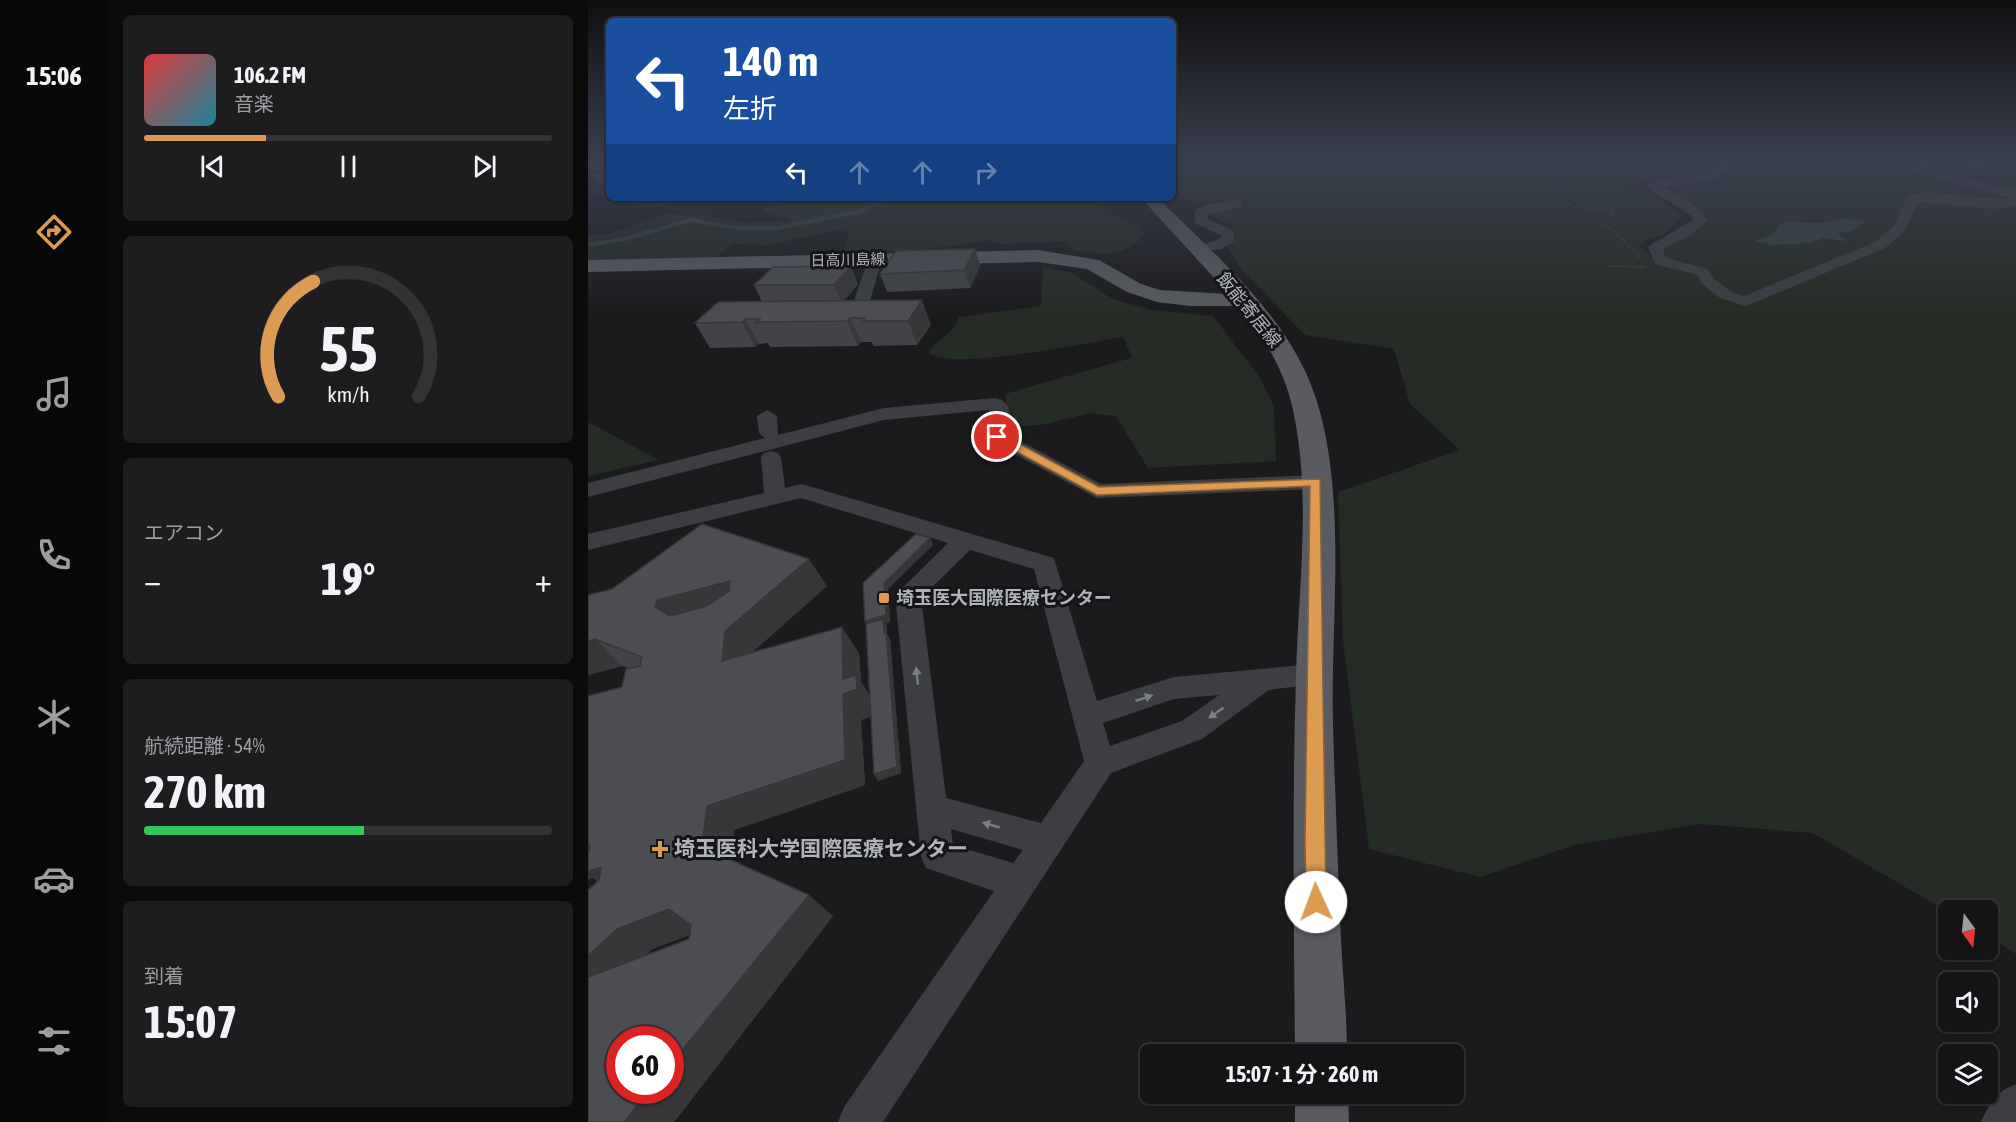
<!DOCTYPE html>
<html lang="ja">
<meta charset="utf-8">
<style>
body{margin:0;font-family:"Asap Condensed","Noto Sans JP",sans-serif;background:#1d1d1f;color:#f1f3f6;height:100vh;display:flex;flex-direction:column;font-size:22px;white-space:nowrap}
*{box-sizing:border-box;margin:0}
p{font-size:20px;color:#9d9ea1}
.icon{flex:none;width:33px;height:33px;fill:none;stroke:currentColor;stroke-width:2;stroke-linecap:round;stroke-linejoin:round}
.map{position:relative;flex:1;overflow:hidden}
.side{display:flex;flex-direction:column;gap:15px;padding:15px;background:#0b0b0c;width:480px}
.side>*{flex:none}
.banner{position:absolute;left:18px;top:18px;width:570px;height:183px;border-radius:9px;box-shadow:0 2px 4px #0004,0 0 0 2px #333335;background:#1a4fa0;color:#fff;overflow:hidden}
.needle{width:39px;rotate:165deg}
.fabs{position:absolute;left:1350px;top:900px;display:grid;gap:12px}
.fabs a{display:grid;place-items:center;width:60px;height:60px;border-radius:9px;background:#141416;box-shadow:0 2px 4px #0004,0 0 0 2px #333335;font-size:30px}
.speed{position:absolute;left:18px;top:1026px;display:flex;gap:12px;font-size:30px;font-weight:700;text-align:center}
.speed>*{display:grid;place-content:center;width:78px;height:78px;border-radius:50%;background:#141416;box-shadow:0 2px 4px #0004,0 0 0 2px #333335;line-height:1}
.speed .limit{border:9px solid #d22;background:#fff;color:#111}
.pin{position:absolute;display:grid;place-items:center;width:51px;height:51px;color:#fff;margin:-26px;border:3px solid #fff;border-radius:50%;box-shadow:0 2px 6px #0007}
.me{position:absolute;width:66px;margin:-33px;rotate:358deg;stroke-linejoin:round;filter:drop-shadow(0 0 4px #0008)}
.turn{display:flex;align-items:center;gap:21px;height:126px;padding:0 18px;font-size:27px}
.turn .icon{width:78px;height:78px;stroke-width:2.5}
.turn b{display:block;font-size:42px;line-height:51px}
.lanes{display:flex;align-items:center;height:57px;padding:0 18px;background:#0003;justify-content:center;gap:30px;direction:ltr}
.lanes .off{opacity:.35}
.big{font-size:45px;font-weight:700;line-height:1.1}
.side .tile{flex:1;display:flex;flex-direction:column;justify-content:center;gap:9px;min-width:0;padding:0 21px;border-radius:9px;background:#1d1d1f}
.side .dial{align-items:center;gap:0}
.dial svg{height:156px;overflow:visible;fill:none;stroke:#333335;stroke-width:7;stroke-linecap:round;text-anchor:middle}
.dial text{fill:#f1f3f6;stroke:none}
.song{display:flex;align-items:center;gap:18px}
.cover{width:72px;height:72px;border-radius:9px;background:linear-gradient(135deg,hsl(0 70% 55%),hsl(190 70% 35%))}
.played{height:6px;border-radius:3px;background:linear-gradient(90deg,#dd9a52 30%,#333335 30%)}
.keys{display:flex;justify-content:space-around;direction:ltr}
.heat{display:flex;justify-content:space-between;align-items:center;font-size:33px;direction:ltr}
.charge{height:9px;border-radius:4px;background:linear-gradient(90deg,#34c759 54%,#333335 0)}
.trip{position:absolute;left:552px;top:1044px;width:324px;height:60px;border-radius:9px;background:#141416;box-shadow:0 2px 4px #0004,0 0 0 2px #333335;font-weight:700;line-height:60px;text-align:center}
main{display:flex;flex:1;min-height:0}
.tab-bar{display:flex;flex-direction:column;width:108px;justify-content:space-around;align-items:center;background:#080809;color:#9d9ea1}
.tab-bar .icon{width:42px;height:42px}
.tab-bar .current{color:#dd9a52}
.tab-bar b{font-size:27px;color:#f1f3f6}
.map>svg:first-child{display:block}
.green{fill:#252c25;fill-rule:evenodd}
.water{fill:#363f44}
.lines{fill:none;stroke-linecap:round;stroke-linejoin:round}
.stream{stroke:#363f44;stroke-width:4}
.path{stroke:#424548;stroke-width:2;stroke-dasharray:1.5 2;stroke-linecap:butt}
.minor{fill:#3c3e41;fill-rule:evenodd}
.major{fill:#595b60;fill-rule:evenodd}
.wall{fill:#424346;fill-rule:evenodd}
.shaded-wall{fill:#363739}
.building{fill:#4d4e51;stroke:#363739;stroke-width:1.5;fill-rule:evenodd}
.oneway{fill:#7b7f84}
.route{fill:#dd9a52;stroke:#906435;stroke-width:1.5}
.poi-dot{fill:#dd9a52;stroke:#161618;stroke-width:2}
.labels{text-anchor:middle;stroke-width:6;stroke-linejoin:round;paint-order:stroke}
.far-street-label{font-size:15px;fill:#afb4ba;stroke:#161618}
.street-label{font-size:18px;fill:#afb4ba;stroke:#161618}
.poi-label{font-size:18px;font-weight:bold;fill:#afb4ba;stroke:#161618;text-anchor:start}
.near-poi-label{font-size:21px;font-weight:bold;fill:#afb4ba;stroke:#161618;text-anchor:start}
</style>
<main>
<nav class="tab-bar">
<b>15:06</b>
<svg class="icon current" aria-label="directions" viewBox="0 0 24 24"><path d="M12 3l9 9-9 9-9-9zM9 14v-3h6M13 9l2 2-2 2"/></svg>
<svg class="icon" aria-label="music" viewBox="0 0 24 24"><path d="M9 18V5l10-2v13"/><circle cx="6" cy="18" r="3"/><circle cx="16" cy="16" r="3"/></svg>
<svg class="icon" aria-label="phone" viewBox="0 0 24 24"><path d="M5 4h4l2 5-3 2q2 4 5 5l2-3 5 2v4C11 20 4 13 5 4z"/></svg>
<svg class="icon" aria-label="climate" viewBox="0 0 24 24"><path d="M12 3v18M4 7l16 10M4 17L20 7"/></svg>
<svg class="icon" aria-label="car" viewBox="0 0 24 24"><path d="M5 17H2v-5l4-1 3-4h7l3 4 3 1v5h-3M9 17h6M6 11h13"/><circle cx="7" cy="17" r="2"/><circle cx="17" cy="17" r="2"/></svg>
<svg class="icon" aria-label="filters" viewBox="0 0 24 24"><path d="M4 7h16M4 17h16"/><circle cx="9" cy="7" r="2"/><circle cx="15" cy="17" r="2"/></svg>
</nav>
<section class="side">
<div class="tile">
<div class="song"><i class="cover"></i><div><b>106.2 FM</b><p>音楽</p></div></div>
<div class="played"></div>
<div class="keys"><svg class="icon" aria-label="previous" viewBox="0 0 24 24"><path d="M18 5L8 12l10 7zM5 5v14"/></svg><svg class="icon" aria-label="pause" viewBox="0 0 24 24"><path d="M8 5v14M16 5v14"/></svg><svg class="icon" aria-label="next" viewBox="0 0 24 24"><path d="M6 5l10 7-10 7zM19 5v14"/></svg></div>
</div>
<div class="tile dial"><svg viewBox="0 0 100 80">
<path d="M14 69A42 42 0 1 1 86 69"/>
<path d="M14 69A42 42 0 0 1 32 10" stroke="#dd9a52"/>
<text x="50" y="56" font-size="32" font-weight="700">55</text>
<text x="50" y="72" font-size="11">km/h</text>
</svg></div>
<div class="tile"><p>エアコン</p>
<div class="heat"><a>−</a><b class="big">19°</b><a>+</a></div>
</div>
<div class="tile"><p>航続距離 · 54%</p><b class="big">270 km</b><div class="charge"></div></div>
<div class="tile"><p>到着</p><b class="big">15:07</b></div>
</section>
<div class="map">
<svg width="1428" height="1122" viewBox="0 0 1428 1122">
<rect width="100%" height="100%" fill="#1b1b1d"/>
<path class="green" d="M 585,159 L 1428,159 L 1428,954 L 1400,935 L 1400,910 L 1360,912 L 1225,833 L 1113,824 L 986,845 L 892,877 L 781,849 L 755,641 L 750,492 L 872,450 L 822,404 L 806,349 L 717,335 L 653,269 L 638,245 L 648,236 L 643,225 L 622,215 L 638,205 L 662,201 C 633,193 613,211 585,195 ZM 1061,181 L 1069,182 L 1103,214 L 1104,223 L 1088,234 L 1065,242 L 1061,250 L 1065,257 L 1051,246 L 1058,240 L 1076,234 L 1094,216 C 1076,198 1054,193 1031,185 Z
M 218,198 L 502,198 L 519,214 L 551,225 L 557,235 C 533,259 517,254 485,250 L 479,241 L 412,244 L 399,240 L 356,247 L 262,254 L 257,250 L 261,233 L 252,229 L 180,245 L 144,244 L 127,258 L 0,262 L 0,234 L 18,235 L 78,214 L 119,215 L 156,223 L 207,220 L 178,212 L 175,208 L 215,202 L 212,199 Z
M 455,268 L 482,272 L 525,299 L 564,310 L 625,316 L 672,378 L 686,406 L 688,461 L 560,468 L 528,416 L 503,413 L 452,425 L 423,427 C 417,416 420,406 417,394 L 543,358 L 543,355 L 535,337 C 496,343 371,370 342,354 L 341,350 C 354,336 363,336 371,317 L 453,306 Z
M 0,422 L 71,460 L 0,476 Z"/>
<path class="water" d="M 1258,218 L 1277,222 L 1261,232 L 1248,233 L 1258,239 L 1257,241 L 1236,238 L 1222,243 L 1183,245 L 1166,241 L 1185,235 L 1191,225 L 1199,222 L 1236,223 Z"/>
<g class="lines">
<path class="stream" d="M 0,245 L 36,239 L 103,220 L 149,228 L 189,228 L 274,211 L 301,198"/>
<path class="path" d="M 1102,159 L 1112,163
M 0,189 L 21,195
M 30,198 L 64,206 L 103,198
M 1052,257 L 1016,222 L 1025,212 L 1023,210 L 985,207 L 966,191 C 988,167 1025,172 1055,176
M 1020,266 L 1058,267"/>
<path class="minor" d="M 21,159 L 21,167 L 0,172 L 0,164 Z
M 1135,159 L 1148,159 L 1128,180 L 1075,187 L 1109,207 L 1120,220 L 1103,235 L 1075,249 L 1078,258 L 1120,269 L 1126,279 L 1144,292 L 1156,296 L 1287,242 L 1306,226 L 1320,195 C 1355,187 1391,203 1426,198 L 1328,173 L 1326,170 L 1336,159 L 1350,159 L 1340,168 L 1428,191 L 1428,206 L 1407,209 L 1330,202 L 1317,231 L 1297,248 L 1163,304 L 1157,306 L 1132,298 L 1114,284 L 1110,275 L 1067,264 L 1060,247 L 1106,219 C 1093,204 1072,201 1060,186 L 1062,183 L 1085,177 L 1120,174 Z
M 1355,159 L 1415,159 L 1389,169 Z
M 649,199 L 654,200 L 654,206 L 619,215 L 620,219 L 646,231 L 646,241 L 634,249 L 604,252 L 602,249 L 604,246 L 625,242 L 634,236 L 607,223 L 607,210 L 616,205 Z
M 287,255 L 294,259 L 282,301 L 280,304 L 268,304 L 266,301 L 280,259 Z
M 407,398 L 414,400 L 421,407 L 419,434 L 513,484 L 728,475 L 736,477 L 739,482 L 736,487 L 728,489 L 509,498 L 402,441 L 399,437 L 401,410 L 296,420 L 0,497 L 0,483 L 177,438 L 171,433 L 169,416 L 179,410 L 189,416 L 190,435 L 296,408 Z
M 183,451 L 190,453 L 193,457 L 197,488 L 214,484 L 466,558 L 509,701 L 586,677 L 726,664 L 736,667 L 740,675 L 736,683 L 681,690 L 614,739 L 523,773 L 295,1122 L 250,1122 L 256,1107 L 406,891 L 338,868 L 333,857 L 307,595 L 360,543 L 213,498 L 0,550 L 0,534 L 176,493 L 173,457 L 176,453 ZM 382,550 L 446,569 L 496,761 L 453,823 L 358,798 L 333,598 ZM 631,695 L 594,721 L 522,746 L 515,723 L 586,699 ZM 363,829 L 435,850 L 425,863 L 365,845 Z
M 1428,1084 L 1428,1122 L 1393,1122 C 1401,1104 1409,1091 1428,1084 Z"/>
<path class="major" d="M 553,198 L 570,198 C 623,251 686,304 718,373 C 763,471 742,617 745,724 C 747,796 750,868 753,940 C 755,978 759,1016 759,1054 L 707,1054 C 706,928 704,803 708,677 C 710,588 724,498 705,410 C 697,371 676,337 651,306 L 602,306 L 569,302 L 539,292 L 499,269 L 450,262 L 0,272 L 0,260 L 450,250 L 511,260 L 553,284 L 572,290 L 641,294 Z
M 707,1094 L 760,1094 L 761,1122 L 707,1122 Z"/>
</g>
<path class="wall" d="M 1428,190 L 1428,199 L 1426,200 L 1411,196 L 1415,191 Z
M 387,249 L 392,266 L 382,288 L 299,292 L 292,274 Z
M 270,284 L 256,301 L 343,325 L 329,345 L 285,346 L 284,342 L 273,342 L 270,346 L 182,347 L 180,343 L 171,344 L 167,347 L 122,348 L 107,323 L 174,302 L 166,285 Z
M 342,538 L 345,545 L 300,589 L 302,622 L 297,624 L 299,626 L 299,634 L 302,639 L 313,773 L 290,781 L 286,774 L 283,716 L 273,720 L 277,785 L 146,830 L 143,860 L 245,916 L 86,1122 L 0,1122 L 9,881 L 5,878 L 34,687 L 41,668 L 34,666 L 0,675 L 0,595 L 239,586 L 164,652 L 271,653 L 273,682 L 281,695 L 278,623 L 277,621 L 275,583 ZM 102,935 L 101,939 L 57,956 L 64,949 Z"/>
<path class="shaded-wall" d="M 21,176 L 21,181 L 8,183 L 5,177 Z
M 387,249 L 392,266 L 382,288 L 376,270 Z
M 263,266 L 270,284 L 254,303 L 246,285 Z
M 334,300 L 343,325 L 329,345 L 320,321 Z
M 262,318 L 273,342 L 270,346 L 259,321 Z
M 157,319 L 171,344 L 167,347 L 154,322 Z
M 342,538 L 345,545 L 300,589 L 302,622 L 297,624 L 299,626 L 299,634 L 302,639 L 313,773 L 290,781 L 286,774 L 281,628 L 277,621 L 296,583 Z
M 221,559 L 239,586 L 159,657 L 134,661 L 137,631 Z
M 142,581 L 163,608 L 91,634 L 67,607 L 69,600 Z
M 254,627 L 271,653 L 273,682 L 286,701 L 287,715 L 273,720 L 277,785 L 146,830 L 143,870 L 114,847 L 119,806 L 255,694 L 255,679 Z
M 7,639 L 34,666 L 0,675 L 0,641 Z
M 0,845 L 2,845 L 30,895 L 5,878 L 0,880 Z
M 221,895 L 245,916 L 86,1122 L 36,1122 L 62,1090 L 82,1090 L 82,1065 Z
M 81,909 L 113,930 L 64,949 L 32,980 L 0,985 L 0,956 L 29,929 Z"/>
<path class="building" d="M 21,173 L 21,176 L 5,177 L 9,174 Z
M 1419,188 L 1428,190 L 1428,194 L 1415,191 Z
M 387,249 L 376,270 L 292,274 L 308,251 Z
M 263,266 L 246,285 L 166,285 L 185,267 Z
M 334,300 L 320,321 L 275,321 L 277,318 L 262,318 L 259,321 L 168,322 L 172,319 L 157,319 L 154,322 L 107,323 L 130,302 Z
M 114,524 L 221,559 L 137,631 L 134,661 L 254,627 L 255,679 L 268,675 L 269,689 L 255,694 L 257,760 L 119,806 L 114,847 L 221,895 L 82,1065 L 82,1040 L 32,1040 L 32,1090 L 62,1090 L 36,1122 L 0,1122 L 0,977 L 101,939 L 103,925 L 81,909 L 29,929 L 0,956 L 0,890 L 11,880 L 13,867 L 0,871 L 0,854 L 2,845 L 0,845 L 0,696 L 34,687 L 38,669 L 52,666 L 54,657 L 7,639 L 0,641 L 0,595 L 24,589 ZM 142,581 L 141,591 L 119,606 L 82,616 L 67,607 L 69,600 Z
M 328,534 L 342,538 L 296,583 L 298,615 L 277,621 L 275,583 Z
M 295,619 L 296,633 L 298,632 L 309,767 L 286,774 L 278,624 Z"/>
<defs><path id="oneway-solid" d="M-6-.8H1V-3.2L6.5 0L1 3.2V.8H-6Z" transform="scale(1.5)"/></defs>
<g class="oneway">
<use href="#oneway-solid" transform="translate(329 676) rotate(-96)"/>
<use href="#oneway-solid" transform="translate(556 698) rotate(-18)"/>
<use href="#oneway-solid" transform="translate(628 713) rotate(145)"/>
<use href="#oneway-solid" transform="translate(403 825) rotate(-164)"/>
</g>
<linearGradient id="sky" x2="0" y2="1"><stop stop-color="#0f0f10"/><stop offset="0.5" stop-color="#393f4c"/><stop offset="1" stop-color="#393f4c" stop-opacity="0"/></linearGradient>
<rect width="1428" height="316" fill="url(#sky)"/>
<path class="route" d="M 405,434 L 413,434 L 511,487 L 732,479 L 738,902 L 735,909 L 728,912 L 721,909 L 718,902 L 717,843 L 722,486 L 509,495 L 405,439 Z"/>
<g class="poi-dot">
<rect x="290" y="592" width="12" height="12" rx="3"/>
<path d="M69 840h6v6h6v6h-6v6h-6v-6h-6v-6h6z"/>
</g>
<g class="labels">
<g class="far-street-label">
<text transform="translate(260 260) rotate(-1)" y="5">日高川島線</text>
</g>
<g class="street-label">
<text transform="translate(661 310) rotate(51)" y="6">飯能寄居線</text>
</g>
<g class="poi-label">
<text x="308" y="604">埼玉医大国際医療センター</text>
</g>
<g class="near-poi-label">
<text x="86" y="856">埼玉医科大学国際医療センター</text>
</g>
</g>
</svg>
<div class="fabs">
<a><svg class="needle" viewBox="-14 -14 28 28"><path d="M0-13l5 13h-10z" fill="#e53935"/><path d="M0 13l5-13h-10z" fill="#9d9ea1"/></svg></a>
<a><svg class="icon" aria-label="sound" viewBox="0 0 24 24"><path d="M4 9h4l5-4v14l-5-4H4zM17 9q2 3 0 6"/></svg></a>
<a><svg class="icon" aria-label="layers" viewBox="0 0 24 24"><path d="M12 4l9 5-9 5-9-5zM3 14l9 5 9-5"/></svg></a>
</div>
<div class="speed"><div class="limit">60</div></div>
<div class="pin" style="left:409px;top:437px;background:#d93025"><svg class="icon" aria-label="arrive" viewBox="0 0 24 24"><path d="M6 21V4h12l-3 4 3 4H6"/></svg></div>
<svg class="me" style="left:728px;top:902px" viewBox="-20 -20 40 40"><circle r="19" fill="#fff"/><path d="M0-13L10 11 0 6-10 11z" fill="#dd9a52"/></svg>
<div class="trip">15:07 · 1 分 · 260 m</div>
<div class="banner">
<div class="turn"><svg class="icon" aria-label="left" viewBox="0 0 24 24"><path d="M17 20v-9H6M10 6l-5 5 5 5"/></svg><div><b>140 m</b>左折</div></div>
<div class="lanes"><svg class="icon" aria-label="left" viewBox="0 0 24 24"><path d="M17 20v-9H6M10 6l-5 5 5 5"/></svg><svg class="icon off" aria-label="ahead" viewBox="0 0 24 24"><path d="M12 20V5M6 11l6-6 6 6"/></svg><svg class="icon off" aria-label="ahead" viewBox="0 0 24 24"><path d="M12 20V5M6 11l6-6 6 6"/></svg><svg class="icon off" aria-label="right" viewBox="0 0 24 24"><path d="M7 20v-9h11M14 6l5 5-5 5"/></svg></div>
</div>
</div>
</main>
